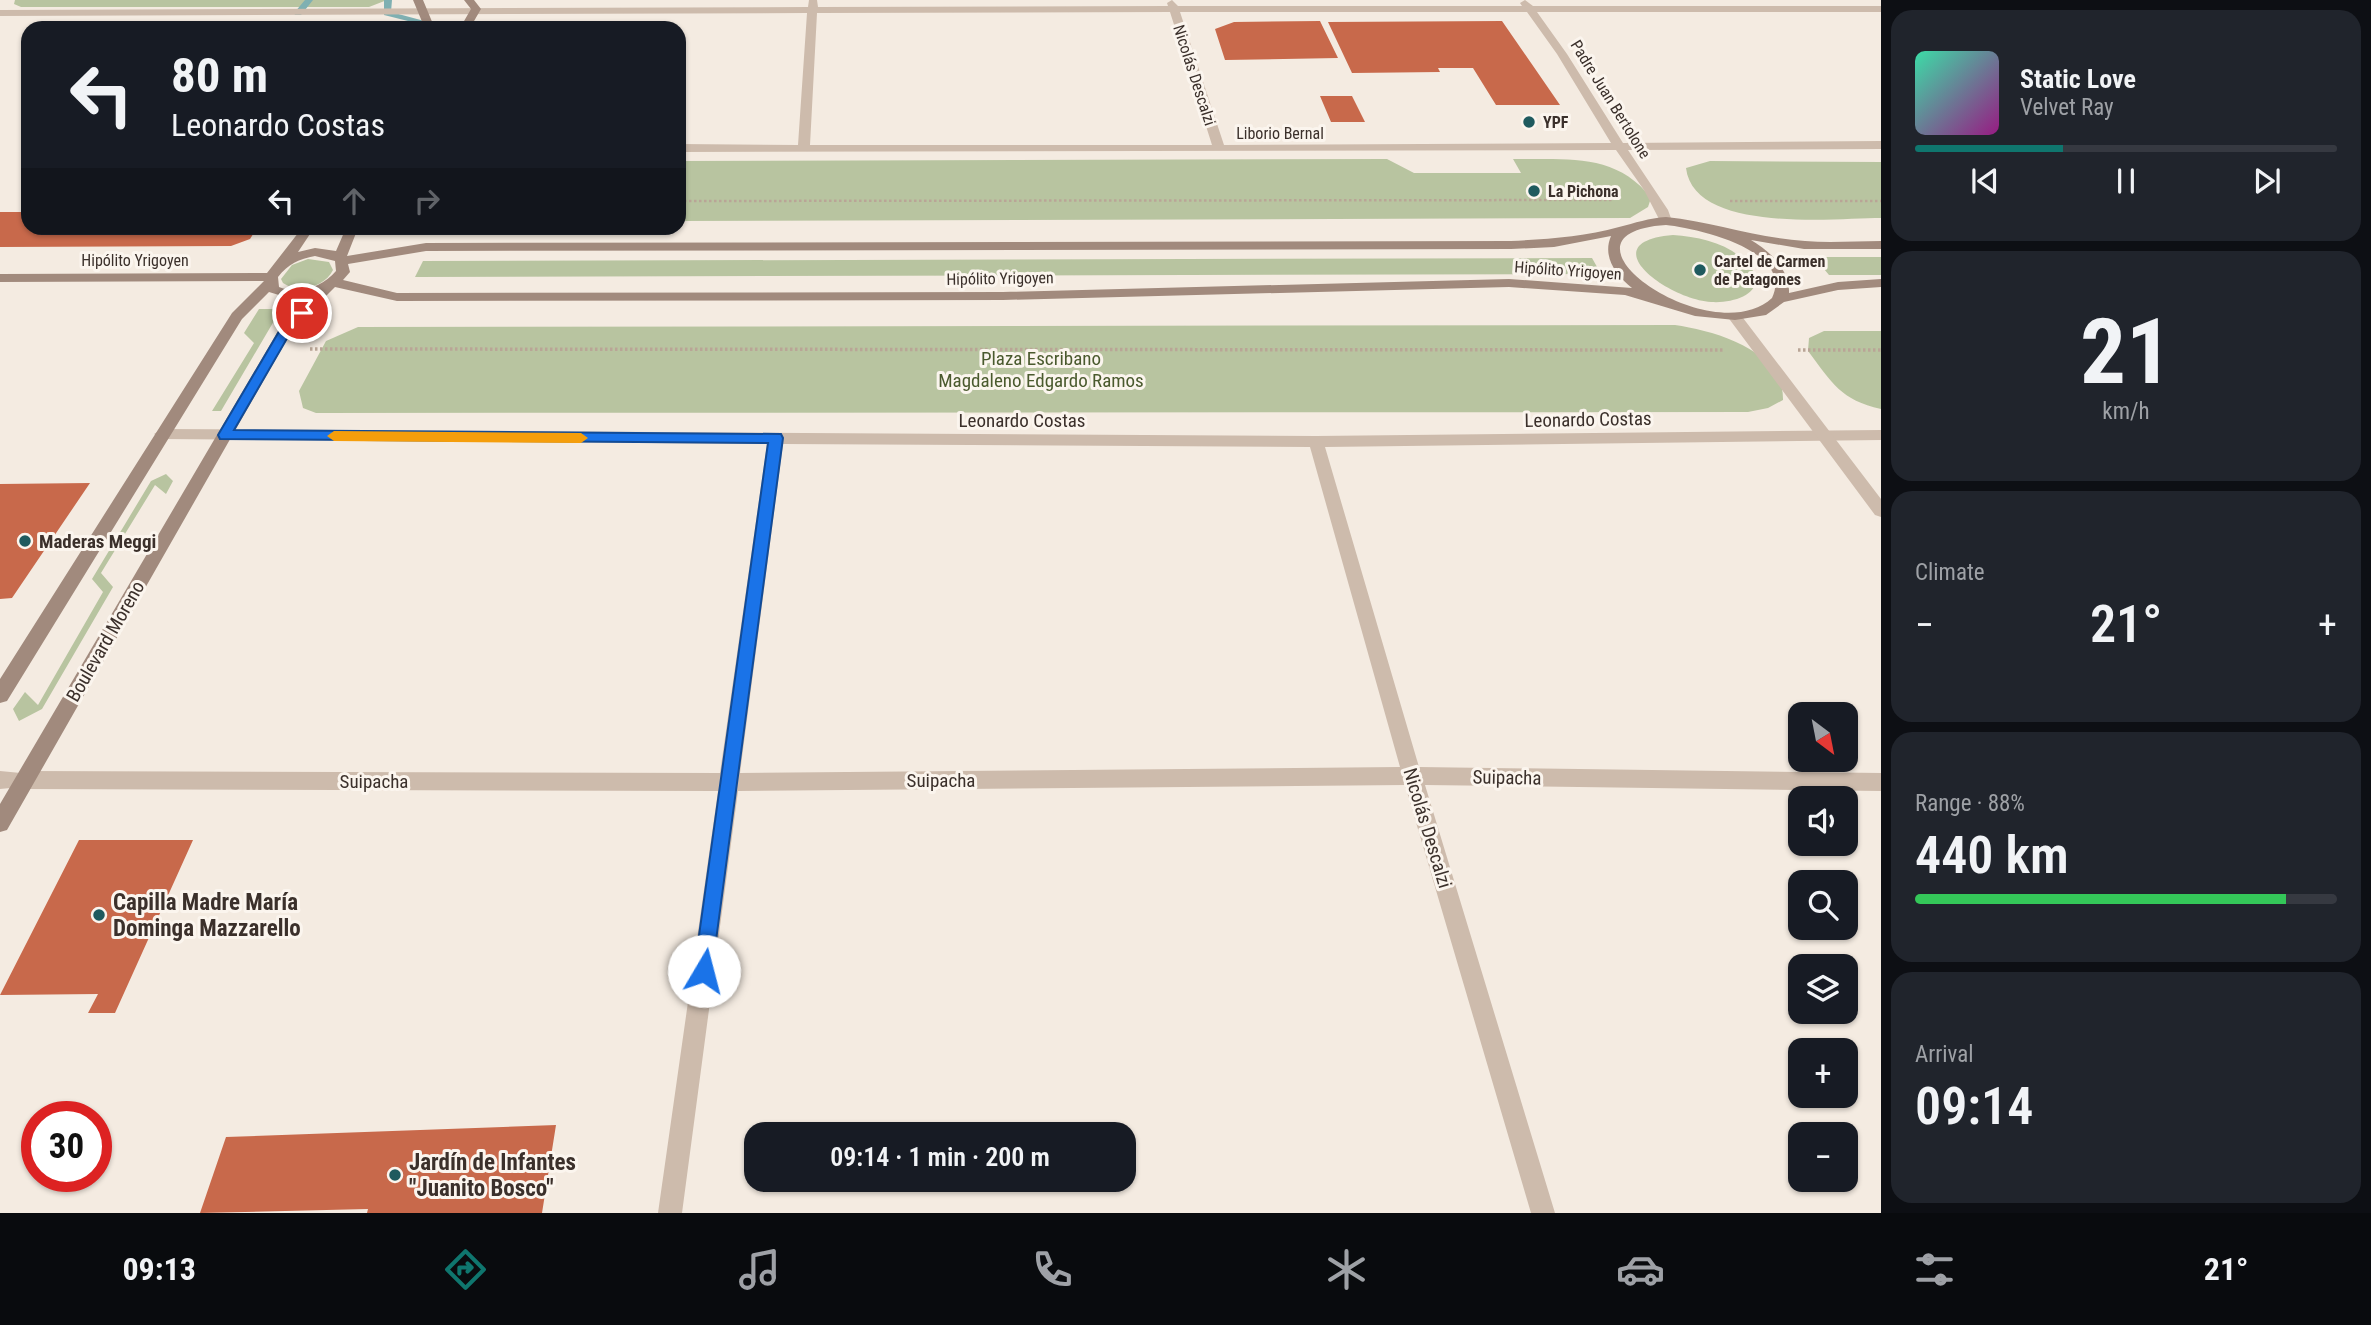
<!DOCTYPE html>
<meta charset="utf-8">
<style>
body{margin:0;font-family:"Roboto Condensed",sans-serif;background:#20242c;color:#f1f3f6;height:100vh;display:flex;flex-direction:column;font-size:26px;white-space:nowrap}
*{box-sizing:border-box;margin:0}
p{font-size:23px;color:#9ea1a6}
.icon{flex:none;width:38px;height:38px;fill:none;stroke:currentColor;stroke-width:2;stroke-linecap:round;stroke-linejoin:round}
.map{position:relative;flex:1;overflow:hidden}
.panel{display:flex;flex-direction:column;gap:10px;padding:10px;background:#0d0f14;width:490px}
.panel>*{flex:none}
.banner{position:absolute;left:21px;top:21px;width:665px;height:214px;border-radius:21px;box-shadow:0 2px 5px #0004;background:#171b24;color:#f1f3f6;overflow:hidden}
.needle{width:46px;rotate:148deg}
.fabs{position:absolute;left:1788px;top:702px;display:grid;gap:14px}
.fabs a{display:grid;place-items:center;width:70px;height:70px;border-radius:14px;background:#171b24;box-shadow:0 2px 5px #0004;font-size:35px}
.speed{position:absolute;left:21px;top:1101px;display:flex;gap:14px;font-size:35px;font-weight:700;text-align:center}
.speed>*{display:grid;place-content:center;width:91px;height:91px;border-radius:50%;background:#171b24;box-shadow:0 2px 5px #0004;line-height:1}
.speed .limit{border:10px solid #d22;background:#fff;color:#111}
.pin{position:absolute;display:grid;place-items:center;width:60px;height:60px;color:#fff;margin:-30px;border:4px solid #fff;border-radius:50%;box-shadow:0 2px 7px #0007}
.me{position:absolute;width:77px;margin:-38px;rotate:8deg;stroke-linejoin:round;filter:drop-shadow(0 0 5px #0008)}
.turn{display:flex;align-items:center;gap:24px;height:147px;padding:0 35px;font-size:32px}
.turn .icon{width:91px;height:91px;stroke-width:2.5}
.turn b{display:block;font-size:49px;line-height:60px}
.lanes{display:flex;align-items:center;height:66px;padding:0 35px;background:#0003;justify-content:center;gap:35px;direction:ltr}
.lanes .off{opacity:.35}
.big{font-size:52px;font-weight:600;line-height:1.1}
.panel .card{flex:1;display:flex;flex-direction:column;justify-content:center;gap:10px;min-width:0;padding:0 24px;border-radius:21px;background:#20242c}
.panel .dial{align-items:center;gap:0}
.dial b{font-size:91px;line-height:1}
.song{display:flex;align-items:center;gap:21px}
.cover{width:84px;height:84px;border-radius:10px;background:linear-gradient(135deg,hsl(160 70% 55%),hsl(310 70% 35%))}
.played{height:7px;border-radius:4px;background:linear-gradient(90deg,#0f766e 35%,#363941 35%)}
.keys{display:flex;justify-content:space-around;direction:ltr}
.heat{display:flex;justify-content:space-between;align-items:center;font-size:38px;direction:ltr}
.charge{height:10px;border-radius:5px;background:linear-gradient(90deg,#34c759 88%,#363941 0)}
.trip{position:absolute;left:744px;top:1122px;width:392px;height:70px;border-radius:21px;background:#171b24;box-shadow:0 2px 5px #0004;font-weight:600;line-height:70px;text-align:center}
.menu{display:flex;height:112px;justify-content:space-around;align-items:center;background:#090b0e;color:#9ea1a6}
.menu .icon{width:49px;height:49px}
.menu .selected{color:#0f766e}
.menu b{font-size:32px;color:#f1f3f6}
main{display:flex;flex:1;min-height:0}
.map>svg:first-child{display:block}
.green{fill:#b8c4a0}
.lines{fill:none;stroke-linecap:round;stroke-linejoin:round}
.stream{fill:#7fb0b2;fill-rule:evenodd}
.building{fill:#c8694b}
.path-far1{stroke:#b9a596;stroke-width:2.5;stroke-dasharray:2.5 2.5;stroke-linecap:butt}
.path{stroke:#b9a596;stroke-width:3.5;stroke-dasharray:2.5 2.5;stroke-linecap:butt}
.minor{fill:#cdbbac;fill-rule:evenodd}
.tertiary{fill:#cdbbac;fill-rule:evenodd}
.secondary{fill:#a18a7d;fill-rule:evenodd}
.route{fill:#1a73e8;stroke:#114b97;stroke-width:2}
.slow{fill:#f59e0b}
.poi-dot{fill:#1f5a5e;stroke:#fbf5ee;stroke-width:2.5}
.labels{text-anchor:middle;stroke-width:6;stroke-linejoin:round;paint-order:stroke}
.far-street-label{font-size:16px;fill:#3b302b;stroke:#fbf5ee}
.far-poi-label{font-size:16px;font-weight:bold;fill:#3b302b;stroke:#fbf5ee;text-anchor:start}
.park-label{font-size:19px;fill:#4a5a2e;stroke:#fbf5ee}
.street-label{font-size:19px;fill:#3b302b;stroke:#fbf5ee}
.poi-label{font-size:19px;font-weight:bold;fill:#3b302b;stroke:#fbf5ee;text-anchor:start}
.near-poi-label{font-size:23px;font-weight:bold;fill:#3b302b;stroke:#fbf5ee;text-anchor:start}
</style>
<main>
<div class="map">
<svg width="1881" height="1213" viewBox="0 0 1881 1213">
<rect width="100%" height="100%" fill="#f4ebe1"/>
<path class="green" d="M 15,0 L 387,0 L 369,7 L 21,7 L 14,4 Z
M 1387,159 L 1414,173 L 1521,173 L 1513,159 C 1565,160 1616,152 1651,198 L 1648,207 L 1630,218 L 679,221 L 679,161 Z
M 1710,161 L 1881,162 L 1881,218 C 1835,218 1694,234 1686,168 Z
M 1673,235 C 1698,237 1724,242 1743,259 C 1775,288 1740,304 1711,302 C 1667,299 1590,242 1673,235 Z
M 1814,257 L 1881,257 L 1881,275 L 1829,275 Z
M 1592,258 L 1601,274 L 415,277 L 423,261 Z
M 308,259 L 329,262 L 333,270 C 325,287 298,294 283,283 L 281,279 L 292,265 Z
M 259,309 L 281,309 L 221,411 L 212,411 L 254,343 L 244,333 Z
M 1675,325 C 1715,331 1784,350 1783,400 L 1768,408 L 1748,412 L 316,413 L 303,408 L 299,391 L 326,341 L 358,327 Z
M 1824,331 L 1881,331 L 1881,409 C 1841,400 1832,383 1808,351 L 1809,338 Z
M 166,474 L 173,481 L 166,494 L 155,485 L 101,573 L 113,587 L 42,709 L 19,721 L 13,709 L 25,692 L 38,705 L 103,592 L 92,579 L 151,481 Z"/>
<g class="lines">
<path class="stream" d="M 305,0 L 313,0 L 301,15 L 295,15 L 294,13 Z
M 384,0 L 392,0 L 391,12 L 428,22 L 467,22 L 471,24 L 467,26 L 428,26 L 384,15 Z"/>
</g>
<path class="building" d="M 1320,21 L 1338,58 L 1225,60 L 1215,29 L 1234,22 Z
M 1502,21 L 1560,105 L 1496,105 L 1473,68 L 1438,68 L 1440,72 L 1352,73 L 1328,22 Z
M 1320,96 L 1352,96 L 1365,122 L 1331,122 Z
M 0,212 L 28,212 L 28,228 L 257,228 L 250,239 L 231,246 L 0,247 Z
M 90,483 L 12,598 L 0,599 L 0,484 Z
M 79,840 L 193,840 L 115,1013 L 88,1013 L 98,994 L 0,995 Z
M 556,1125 L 542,1213 L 367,1213 L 368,1209 L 200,1213 L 226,1137 Z"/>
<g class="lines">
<path class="path-far1" d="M 679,201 L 1613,200
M 1730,201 L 1881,201"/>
<path class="path" d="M 310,349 L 1723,350
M 1798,350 L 1881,350"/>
<path class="minor" d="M 809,0 L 817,0 L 818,7 L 1168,6 L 1167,3 L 1172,0 L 1178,6 L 1522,6 L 1520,3 L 1525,0 L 1533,6 L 1881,6 L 1881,12 L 1537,12 L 1567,54 L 1623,143 L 1881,141 L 1881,149 L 1628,150 L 1668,210 L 1672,221 L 1666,225 L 1660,221 L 1644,190 L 1616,150 L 679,152 L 679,144 L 798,145 L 807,13 L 0,16 L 0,10 L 808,7 ZM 1170,12 L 1212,145 L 810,145 L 817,13 ZM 1180,12 L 1527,12 L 1557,54 L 1611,143 L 1224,145 Z
M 162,429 L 1316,436 L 1881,430 L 1881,440 L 1325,447 L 1419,767 L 1881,773 L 1881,791 L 1425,785 L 1555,1213 L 1531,1213 L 1405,785 L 738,791 L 682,1213 L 658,1213 L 718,791 L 24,789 L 17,786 L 14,780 L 17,774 L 24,771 L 720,773 L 767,444 L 162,439 L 154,434 ZM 783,444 L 1310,447 L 1400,767 L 740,773 Z"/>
<path class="tertiary" d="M 1735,313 L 1740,314 L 1881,499 L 1881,517 L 1875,515 L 1730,320 L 1728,317 Z
M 0,771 L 31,774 L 34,780 L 31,786 L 0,789 Z"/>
<path class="secondary" d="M 413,0 L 423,0 L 433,24 L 432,28 L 422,28 L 423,24 Z
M 464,0 L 474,0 L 481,9 L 470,28 L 460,28 L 471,9 Z
M 1666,217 C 1713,222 1757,238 1805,241 C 1830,243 1856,241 1881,241 L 1881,249 L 1804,249 L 1751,240 C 1770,251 1790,270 1789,293 L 1838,282 L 1881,279 L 1881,287 L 1838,290 L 1784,302 L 1766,315 L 1735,320 L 1695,316 L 1625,295 L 1509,287 L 1003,300 L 397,301 L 335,287 L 293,329 L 7,830 L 0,832 L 0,804 L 281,326 L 308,298 L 292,299 L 269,292 L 242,319 L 7,701 L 0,703 L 0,679 L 232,313 L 264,281 L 0,282 L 0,274 L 267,273 L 302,228 L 314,228 L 298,252 L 315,248 L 336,251 L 346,228 L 358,228 L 347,256 L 426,243 L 1511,241 C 1547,239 1584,237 1619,227 C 1635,223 1649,218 1666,217 ZM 1666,225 C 1696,228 1795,250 1772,298 C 1711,354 1538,233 1666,225 ZM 1611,236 C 1602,257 1616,275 1632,288 L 1509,279 L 1003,292 L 397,293 L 343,280 L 350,272 L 348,264 L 426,251 L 1511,249 L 1554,247 ZM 315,256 L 335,261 L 336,271 C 322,287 300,295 279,287 L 278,277 C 288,264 299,259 315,256 Z"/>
</g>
<path class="route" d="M 302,309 L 308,313 L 293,328 L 234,430 L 781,434 L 783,438 L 711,978 L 704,981 L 697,978 L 694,971 L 768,443 L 220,439 L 218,435 L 284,323 Z"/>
<path class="slow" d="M 334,431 L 581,433 L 588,438 L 581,443 L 334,441 L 327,436 Z"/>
<g class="poi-dot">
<circle cx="1529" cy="122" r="7"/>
<circle cx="1534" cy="191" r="7"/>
<circle cx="1700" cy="270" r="7"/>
<circle cx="25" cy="541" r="7"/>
<circle cx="99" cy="915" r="7"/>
<circle cx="395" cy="1175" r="7"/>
</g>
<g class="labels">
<g class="far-street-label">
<text transform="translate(1195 75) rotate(72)" y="6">Nicolás Descalzi</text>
<text transform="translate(1611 99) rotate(58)" y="6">Padre Juan Bertolone</text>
<text x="1280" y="139">Liborio Bernal</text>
<text x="135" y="266">Hipólito Yrigoyen</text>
<text transform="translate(1568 270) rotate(4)" y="6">Hipólito Yrigoyen</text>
<text transform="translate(1000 278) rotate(-1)" y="6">Hipólito Yrigoyen</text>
</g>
<g class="far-poi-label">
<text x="1543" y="128">YPF</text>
<text x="1548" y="197">La Pichona</text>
<text x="1714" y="267">Cartel de Carmen<tspan x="1714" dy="18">de Patagones</tspan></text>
</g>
<g class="park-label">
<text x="1041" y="365">Plaza Escribano<tspan x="1041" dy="22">Magdaleno Edgardo Ramos</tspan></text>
</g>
<g class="street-label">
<text transform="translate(1588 419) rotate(-1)" y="7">Leonardo Costas</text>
<text x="1022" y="427">Leonardo Costas</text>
<text transform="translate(105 641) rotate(-60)" y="7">Boulevard Moreno</text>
<text transform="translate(1507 777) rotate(1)" y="7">Suipacha</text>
<text x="941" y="787">Suipacha</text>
<text x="374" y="788">Suipacha</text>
<text transform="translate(1428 828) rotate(73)" y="7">Nicolás Descalzi</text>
</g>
<g class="poi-label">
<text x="39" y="548">Maderas Meggi</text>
</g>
<g class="near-poi-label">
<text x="113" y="910">Capilla Madre María<tspan x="113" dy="26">Dominga Mazzarello</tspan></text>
<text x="409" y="1170">Jardín de Infantes<tspan x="409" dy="26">"Juanito Bosco"</tspan></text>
</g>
</g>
</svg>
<div class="fabs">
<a><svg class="needle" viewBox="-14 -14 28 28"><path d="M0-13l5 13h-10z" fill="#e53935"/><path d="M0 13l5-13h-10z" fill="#9ea1a6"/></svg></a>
<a><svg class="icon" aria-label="sound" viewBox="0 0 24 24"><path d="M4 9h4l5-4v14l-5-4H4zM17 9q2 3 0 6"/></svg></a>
<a><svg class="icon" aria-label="search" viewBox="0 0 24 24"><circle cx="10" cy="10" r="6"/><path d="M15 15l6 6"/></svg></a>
<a><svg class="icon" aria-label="layers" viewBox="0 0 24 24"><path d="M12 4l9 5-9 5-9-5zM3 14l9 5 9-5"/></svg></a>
<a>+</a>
<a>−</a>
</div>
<div class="speed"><div class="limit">30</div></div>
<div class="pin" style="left:302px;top:313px;background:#d93025"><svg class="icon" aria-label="arrive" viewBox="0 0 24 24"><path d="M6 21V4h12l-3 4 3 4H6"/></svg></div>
<svg class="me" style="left:704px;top:971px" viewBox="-20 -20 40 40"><circle r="19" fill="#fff"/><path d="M0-13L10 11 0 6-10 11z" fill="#1a73e8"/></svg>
<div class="trip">09:14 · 1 min · 200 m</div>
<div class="banner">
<div class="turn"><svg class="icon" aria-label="left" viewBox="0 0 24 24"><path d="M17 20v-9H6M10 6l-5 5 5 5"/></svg><div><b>80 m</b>Leonardo Costas</div></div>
<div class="lanes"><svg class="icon" aria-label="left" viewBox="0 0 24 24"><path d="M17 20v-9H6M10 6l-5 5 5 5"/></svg><svg class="icon off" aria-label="ahead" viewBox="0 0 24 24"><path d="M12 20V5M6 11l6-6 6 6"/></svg><svg class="icon off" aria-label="right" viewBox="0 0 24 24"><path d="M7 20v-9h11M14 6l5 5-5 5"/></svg></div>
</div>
</div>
<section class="panel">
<div class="card">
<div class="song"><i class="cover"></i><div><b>Static Love</b><p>Velvet Ray</p></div></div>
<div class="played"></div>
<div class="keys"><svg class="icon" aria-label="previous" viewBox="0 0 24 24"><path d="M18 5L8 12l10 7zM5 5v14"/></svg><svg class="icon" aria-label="pause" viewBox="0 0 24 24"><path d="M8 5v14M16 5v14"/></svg><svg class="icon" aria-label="next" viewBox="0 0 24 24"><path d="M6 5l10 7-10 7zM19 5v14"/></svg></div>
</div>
<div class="card dial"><b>21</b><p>km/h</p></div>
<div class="card"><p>Climate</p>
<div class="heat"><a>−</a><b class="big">21°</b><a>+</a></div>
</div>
<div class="card"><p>Range · 88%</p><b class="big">440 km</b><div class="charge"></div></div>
<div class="card"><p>Arrival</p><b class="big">09:14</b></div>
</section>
</main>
<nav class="menu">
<b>09:13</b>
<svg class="icon selected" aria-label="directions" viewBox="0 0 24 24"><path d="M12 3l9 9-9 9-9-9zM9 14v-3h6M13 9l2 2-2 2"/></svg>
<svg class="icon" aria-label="music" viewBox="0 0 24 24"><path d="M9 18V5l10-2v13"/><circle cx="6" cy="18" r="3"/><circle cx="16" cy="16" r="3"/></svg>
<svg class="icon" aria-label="phone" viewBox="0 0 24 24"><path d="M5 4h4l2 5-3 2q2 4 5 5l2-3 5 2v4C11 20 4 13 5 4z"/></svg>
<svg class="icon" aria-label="climate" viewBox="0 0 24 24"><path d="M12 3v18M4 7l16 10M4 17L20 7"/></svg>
<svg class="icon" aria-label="car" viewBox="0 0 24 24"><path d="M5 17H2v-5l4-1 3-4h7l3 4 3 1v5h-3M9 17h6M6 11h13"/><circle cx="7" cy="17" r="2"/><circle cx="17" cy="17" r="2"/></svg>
<svg class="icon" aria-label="filters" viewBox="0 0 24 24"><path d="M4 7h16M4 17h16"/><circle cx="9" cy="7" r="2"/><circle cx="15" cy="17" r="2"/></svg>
<b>21°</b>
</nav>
